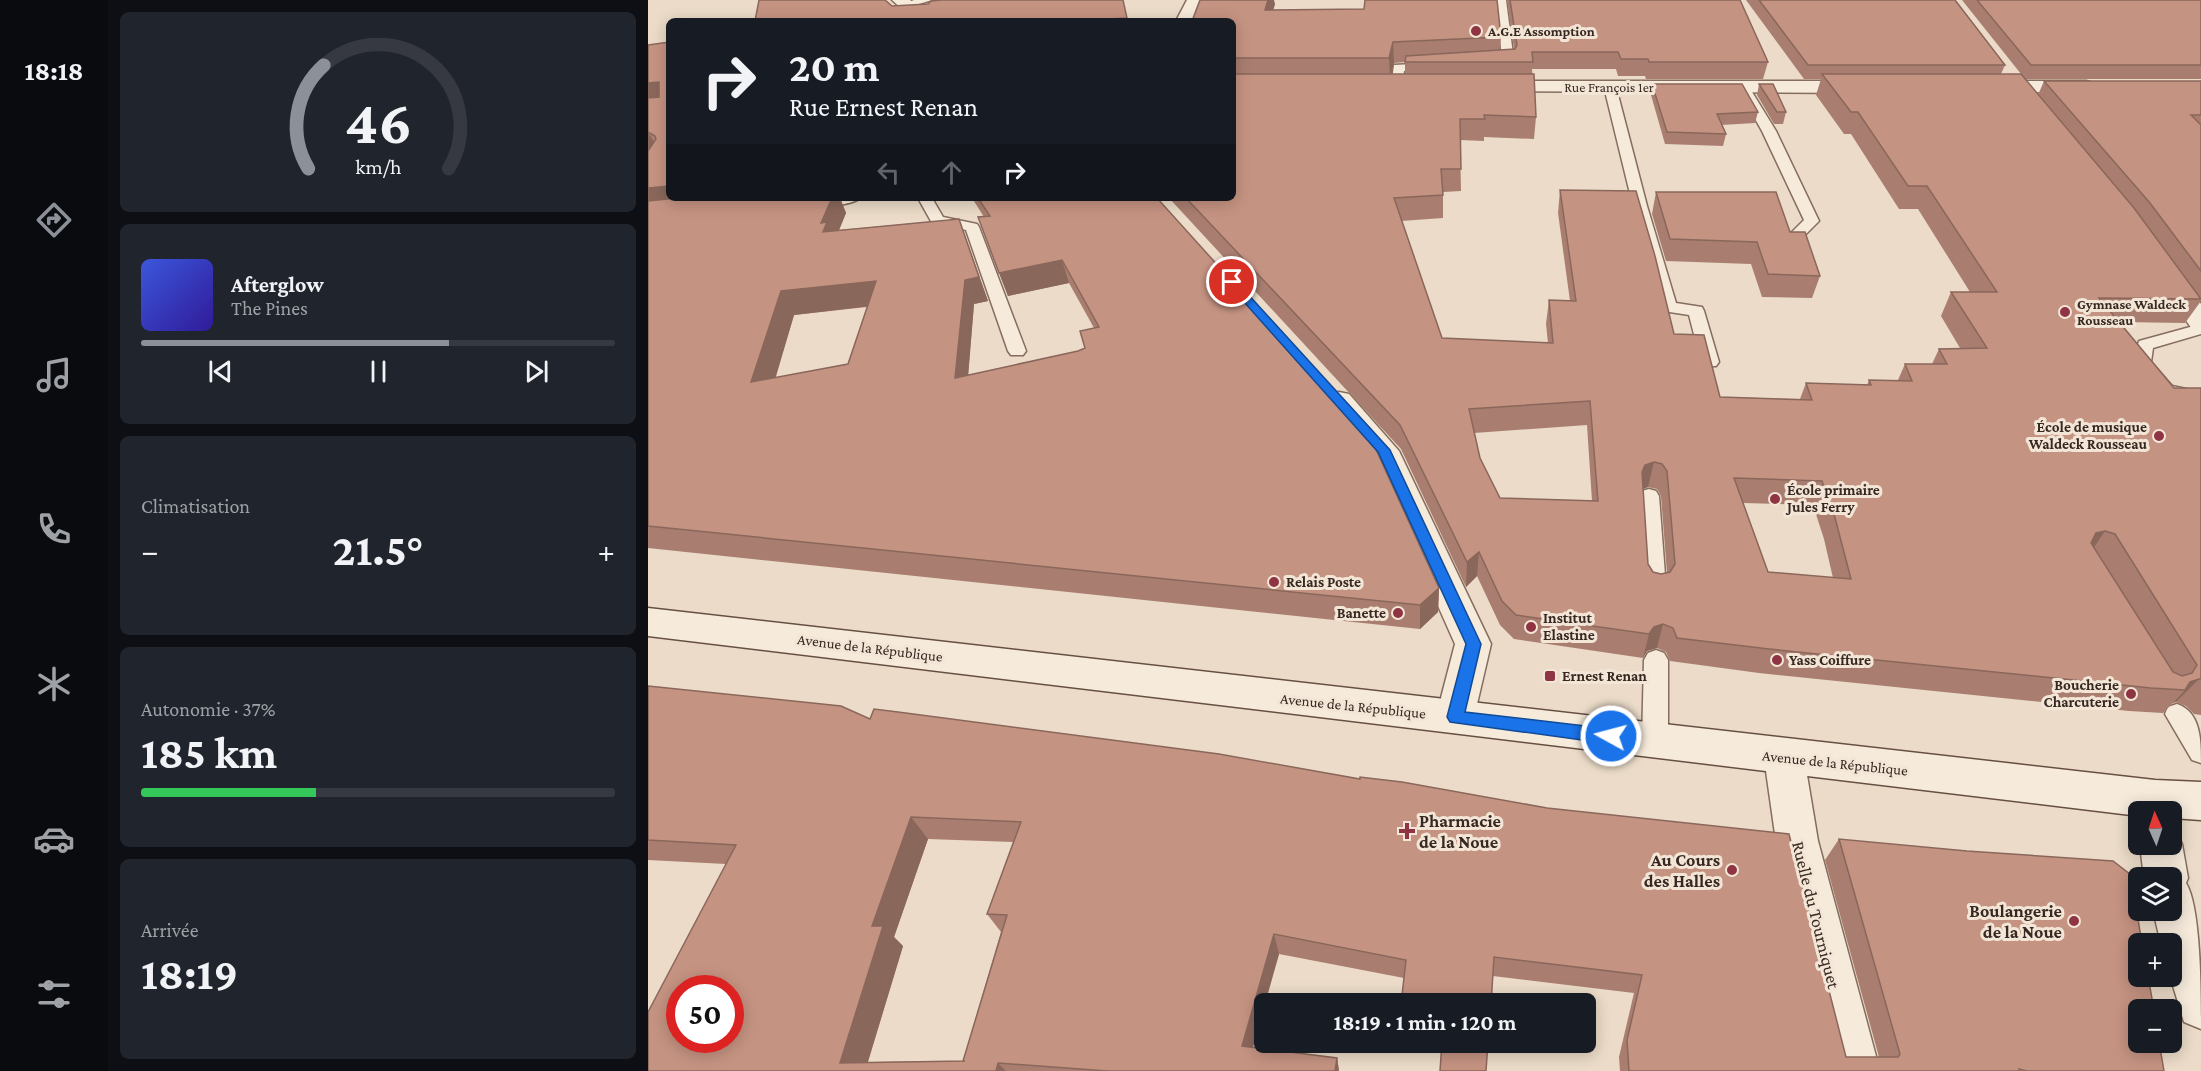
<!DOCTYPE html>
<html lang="fr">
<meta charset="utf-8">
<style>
body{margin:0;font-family:"Crimson Pro",serif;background:#20242c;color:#f1f3f6;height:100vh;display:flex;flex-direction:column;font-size:22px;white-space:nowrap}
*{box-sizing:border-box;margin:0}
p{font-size:20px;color:#9ea1a6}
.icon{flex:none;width:33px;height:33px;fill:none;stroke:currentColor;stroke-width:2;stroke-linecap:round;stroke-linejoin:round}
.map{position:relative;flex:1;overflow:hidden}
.details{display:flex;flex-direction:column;gap:12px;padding:12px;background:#0d0f14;width:540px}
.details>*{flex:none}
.banner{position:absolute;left:18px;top:18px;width:570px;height:183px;border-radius:9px;box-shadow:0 3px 15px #0003;background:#171b24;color:#f1f3f6;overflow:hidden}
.needle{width:39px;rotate:357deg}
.fabs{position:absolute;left:1480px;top:801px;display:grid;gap:12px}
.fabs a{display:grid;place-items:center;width:54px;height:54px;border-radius:9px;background:#171b24;box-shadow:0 3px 15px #0003;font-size:30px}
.speed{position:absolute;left:18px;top:975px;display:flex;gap:12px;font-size:30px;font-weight:700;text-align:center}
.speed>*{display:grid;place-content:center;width:78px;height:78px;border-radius:50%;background:#171b24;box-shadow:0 3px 15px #0003;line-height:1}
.speed .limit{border:9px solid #d22;background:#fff;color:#111}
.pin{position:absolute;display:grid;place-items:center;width:51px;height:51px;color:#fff;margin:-26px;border:3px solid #fff;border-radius:50%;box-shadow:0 2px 6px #0007}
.me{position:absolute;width:66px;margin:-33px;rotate:277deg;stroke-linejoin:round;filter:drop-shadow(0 0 4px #0008)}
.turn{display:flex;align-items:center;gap:21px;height:126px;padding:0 24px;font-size:27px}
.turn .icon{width:78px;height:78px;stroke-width:2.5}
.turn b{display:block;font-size:42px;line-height:51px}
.lanes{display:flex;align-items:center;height:57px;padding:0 24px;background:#0003;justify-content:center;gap:30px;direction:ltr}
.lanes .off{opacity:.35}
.big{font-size:45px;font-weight:700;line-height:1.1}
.details .card{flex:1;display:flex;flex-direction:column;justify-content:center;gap:9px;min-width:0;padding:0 21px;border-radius:9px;background:#20242c}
.details .dial{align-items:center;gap:0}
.dial svg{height:156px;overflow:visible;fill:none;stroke:#363941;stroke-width:7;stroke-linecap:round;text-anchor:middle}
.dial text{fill:#f1f3f6;stroke:none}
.song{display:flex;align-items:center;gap:18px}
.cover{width:72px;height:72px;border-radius:9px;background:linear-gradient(135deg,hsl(230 70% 55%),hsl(250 70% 35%))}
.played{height:6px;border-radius:3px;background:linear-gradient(90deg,#8c9099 65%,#363941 65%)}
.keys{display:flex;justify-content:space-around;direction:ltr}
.heat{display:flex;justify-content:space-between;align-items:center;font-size:33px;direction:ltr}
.charge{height:9px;border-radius:4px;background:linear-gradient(90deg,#34c759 37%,#363941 0)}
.trip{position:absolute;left:606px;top:993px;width:342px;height:60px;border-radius:9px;background:#171b24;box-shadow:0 3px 15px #0003;font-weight:700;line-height:60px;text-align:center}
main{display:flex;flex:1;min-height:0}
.tabs{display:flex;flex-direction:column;width:108px;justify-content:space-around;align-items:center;background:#090b0e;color:#9ea1a6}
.tabs .icon{width:42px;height:42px}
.tabs .on{color:#8c9099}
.tabs b{font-size:27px;color:#f1f3f6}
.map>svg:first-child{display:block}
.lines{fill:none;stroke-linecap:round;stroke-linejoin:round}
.lane-casing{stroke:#856d5f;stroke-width:3}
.street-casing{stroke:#856d5f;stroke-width:3}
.secondary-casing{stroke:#674f42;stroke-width:3}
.lane{fill:#f6eadb;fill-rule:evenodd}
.street{fill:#f6eadb;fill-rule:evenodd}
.secondary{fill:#f6eadb;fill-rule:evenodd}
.wall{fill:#a97e70;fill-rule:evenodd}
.shaded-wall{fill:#8a675b}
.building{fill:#c59382;stroke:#8a675b;stroke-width:1.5;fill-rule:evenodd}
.route{fill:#1a73e8;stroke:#114b97;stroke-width:1.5}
.poi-dot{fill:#8f3443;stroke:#f3e6d7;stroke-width:2}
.labels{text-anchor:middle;stroke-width:6;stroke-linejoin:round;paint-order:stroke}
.far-poi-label{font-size:14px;font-weight:bold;fill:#372821;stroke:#f3e6d7;text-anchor:start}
.far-street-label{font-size:14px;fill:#372821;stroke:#f3e6d7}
.poi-label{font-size:15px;font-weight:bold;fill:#372821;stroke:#f3e6d7;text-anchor:start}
.street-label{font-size:15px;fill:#372821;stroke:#f3e6d7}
.near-poi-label{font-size:18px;font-weight:bold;fill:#372821;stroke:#f3e6d7;text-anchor:end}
.near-street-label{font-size:18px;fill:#372821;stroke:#f3e6d7}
</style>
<main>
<nav class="tabs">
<b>18:18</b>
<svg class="icon on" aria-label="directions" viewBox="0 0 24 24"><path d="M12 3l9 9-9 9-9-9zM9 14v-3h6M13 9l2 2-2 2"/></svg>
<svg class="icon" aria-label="music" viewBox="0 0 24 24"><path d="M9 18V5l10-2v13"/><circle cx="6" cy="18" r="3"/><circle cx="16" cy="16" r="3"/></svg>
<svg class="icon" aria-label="phone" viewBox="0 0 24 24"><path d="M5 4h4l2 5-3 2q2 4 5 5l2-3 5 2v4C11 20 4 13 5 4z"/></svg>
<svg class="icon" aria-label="climate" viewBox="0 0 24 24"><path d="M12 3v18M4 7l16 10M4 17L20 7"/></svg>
<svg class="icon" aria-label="car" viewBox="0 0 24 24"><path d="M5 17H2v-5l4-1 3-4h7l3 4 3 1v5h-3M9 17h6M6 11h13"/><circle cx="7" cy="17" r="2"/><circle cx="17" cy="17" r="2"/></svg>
<svg class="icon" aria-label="filters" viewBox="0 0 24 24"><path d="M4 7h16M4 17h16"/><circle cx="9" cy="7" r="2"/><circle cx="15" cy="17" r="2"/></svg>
</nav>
<section class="details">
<div class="card dial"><svg viewBox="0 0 100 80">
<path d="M14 69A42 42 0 1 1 86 69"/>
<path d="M14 69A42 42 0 0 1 22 16" stroke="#8c9099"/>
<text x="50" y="56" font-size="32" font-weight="700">46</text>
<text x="50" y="72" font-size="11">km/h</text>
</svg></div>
<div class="card">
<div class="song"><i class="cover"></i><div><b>Afterglow</b><p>The Pines</p></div></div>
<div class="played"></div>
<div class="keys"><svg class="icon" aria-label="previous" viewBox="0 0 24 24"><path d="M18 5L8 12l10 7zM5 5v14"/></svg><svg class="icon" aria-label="pause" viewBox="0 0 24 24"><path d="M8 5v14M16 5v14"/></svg><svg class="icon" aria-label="next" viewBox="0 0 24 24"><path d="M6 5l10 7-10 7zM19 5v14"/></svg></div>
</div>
<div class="card"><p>Climatisation</p>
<div class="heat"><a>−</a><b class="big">21.5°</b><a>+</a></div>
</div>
<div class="card"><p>Autonomie · 37%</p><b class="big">185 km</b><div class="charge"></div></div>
<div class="card"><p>Arrivée</p><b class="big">18:19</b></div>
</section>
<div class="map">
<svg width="1553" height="1071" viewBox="0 0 1553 1071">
<rect width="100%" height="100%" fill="#ebdbc8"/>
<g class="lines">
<g class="lane-casing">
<path id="lane" d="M 266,0 L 284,0 L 258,8 L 253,5 Z
M 848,0 L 858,0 L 866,62 C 860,68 845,68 839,62 L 845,58 L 854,58 Z
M 785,63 L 789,64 L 789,70 L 756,71 L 753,90 L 745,90 L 743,87 L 746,65 Z
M 962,83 L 968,87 L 999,206 L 1028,303 L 1054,307 L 1056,311 L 1071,362 L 1068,366 L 1056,366 L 1053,362 L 1041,315 L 1015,311 L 1013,307 L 985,206 L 956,87 Z
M 1095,83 L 1101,87 L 1128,131 L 1171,221 L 1150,242 L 1140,242 L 1137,239 L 1156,220 L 1114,131 L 1089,87 Z
M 170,198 L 212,198 C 205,205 165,210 158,203 L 160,200 Z
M 270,198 L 284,198 L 295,217 L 329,224 L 331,227 L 378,351 L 375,355 L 363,355 L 360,351 L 318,230 L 284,223 Z
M 1553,324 L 1553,334 L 1505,348 L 1503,362 L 1524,386 L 1553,392 L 1553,404 L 1512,394 L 1485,363 L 1491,341 Z
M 1001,489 L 1008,491 L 1011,496 L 1018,588 L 1015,594 L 1007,596 L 999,594 L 996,588 L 991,496 L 994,491 Z
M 1008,650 L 1016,653 L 1020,660 L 1020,742 L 1016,750 L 1007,753 L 998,750 L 994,742 L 996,660 L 1000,653 Z
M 1529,704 C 1553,712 1553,741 1553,763 L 1544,760 L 1517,714 L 1520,707 Z"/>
</g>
<g class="street-casing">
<path id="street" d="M 244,0 L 262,0 L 287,21 L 267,21 Z
M 539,0 L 555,0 L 546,21 L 528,21 Z
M 842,81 L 1216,81 L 1223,83 L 1226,87 L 1223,91 L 1216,93 L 835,91 L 832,87 L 835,83 Z
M 1340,81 L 1438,81 L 1445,83 L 1448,87 L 1445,91 L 1438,93 L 1333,91 L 1330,87 L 1333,83 Z
M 1519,267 L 1528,270 L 1553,304 L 1553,331 L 1544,329 L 1506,275 L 1510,270 Z
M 691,392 L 701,394 L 751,451 L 843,644 L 826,717 L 821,729 L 807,733 L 793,729 L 788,717 L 807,644 L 723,455 L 677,401 L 681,394 Z
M 1136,739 L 1150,745 L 1156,757 L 1170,841 L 1232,1071 L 1182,1071 L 1128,841 L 1116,757 L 1122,745 Z
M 1524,828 L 1528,830 L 1534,844 L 1540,878 L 1538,883 C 1553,907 1553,994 1553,1029 L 1536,1022 L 1522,976 L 1524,976 L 1524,944 L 1513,944 L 1505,910 L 1524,910 L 1524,878 L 1496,878 L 1492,844 L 1524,844 Z"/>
</g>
<g class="secondary-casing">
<path id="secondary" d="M 0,608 L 1507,780 L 1553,782 L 1553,820 L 1524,818 L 1524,812 L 1491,812 L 1491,816 L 0,636 Z"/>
</g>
<use href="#lane" class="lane"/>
<use href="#street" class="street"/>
<use href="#secondary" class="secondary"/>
</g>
<path class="wall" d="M 475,0 L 479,21 L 107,21 L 244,6 Z
M 859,0 L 1092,0 L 1120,62 L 1115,79 L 998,79 L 997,76 L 970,76 L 968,69 L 884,69 L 888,117 L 886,139 L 836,137 L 836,141 L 812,140 L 813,191 L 795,192 L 795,218 L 753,221 L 794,338 L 900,343 L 898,324 L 901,300 L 922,301 L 910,213 L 912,190 L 1026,334 L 1072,397 L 1152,399 L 1158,383 L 1219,385 L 1221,380 L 1250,380 L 1257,364 L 1284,364 L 1291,349 L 1312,348 L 1293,316 L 1303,292 L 1322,292 L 1270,209 L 1251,209 L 1203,134 L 1196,134 L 1168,95 L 1173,79 L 1156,79 L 1098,0 L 1307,0 L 1357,65 L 1353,74 L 1390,95 L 1396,81 L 1553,81 L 1553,301 L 1537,323 L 1472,322 L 1526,388 L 1553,388 L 1553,715 L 1546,714 L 1538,706 L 1528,702 L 1525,703 L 1515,713 L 1481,711 L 1111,673 L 1022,661 L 1018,652 L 1009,648 L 999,651 L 995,658 L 866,639 L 852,625 L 829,576 L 818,587 L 753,449 L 521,198 L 585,198 L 585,21 L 627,4 L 625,10 L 853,37 L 852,50 L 866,49 ZM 757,62 L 757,74 L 743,74 L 746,63 ZM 939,425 L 944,501 L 852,498 L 832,458 L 826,433 ZM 1000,487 L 1009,489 L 1013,496 L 1019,573 L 1013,574 L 1005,572 L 1000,564 L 995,489 ZM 1095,503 L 1165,505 L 1176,539 L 1185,578 L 1120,572 Z
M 1314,0 L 1553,0 L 1553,79 L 1377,79 Z
M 0,45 L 21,198 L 192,198 L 198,213 L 191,230 L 311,219 L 340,301 L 326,304 L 320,375 L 430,351 L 437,348 L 446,328 L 421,283 L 360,296 L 330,217 L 336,217 L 324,198 L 509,198 L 791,588 L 790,612 L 772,629 L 0,548 ZM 219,307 L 200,364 L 127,378 L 146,315 Z
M 1004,84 L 1110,112 L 1107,123 L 1073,125 L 1078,134 L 1075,146 L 1017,144 L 1003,95 Z
M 1111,84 L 1138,112 L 1135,124 L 1126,124 L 1109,95 Z
M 1008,192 L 1142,232 L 1172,276 L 1164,298 L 1114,297 L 1103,264 L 1018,261 L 1004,214 Z
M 0,686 L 222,719 L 571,754 L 1198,1057 L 1231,1057 L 1177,860 L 1191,839 L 1516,1071 L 972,1071 L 971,1057 L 986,993 L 845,976 L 756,978 L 631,954 L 616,1004 L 616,1007 L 605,1047 L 689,1058 L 691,1071 L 0,1071 L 78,864 L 0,860 ZM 280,839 L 365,842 L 339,914 L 353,932 L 315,1061 L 220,1062 L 255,946 L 246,937 Z"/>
<path class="shaded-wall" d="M 620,0 L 626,0 L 627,4 L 619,30 L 617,10 Z
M 745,42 L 746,63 L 742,79 L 741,58 Z
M 11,82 L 21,101 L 0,105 L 0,83 Z
M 0,132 L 13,154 L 0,164 Z
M 21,186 L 21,198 L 140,198 L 0,213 L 0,188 Z
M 178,198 L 192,198 L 198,213 L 187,240 L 175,232 L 173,223 Z
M 311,219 L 340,301 L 326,304 L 318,402 L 307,378 Z
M 414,260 L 421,283 L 360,296 L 351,273 Z
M 228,281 L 239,304 L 146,315 L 119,407 L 103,382 L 133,291 Z
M 1006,462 L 1000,487 L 992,490 L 994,472 L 997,465 Z
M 1457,531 L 1440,556 L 1430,558 L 1448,533 Z
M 831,552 L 829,576 L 818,587 L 819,562 Z
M 791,588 L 790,612 L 772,629 L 772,605 Z
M 1015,624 L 1009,648 L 999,651 L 995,658 L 1001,634 L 1006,627 Z
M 1551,679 L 1528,702 L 1525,703 L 1537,690 L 1542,682 Z
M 263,817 L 280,839 L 246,937 L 255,946 L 217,1071 L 192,1063 L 224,926 Z
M 626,934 L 631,954 L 617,1004 L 616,1004 L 616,1007 L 601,1062 L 594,1046 Z
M 689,1058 L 691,1071 L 687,1071 Z
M 350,1063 L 358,1071 L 348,1071 Z"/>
<path class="building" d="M 111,0 L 237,0 L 244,6 L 280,4 L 283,1 L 294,0 L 475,0 L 479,18 L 427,21 L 107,21 Z
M 552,0 L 620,0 L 617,10 L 716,9 L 717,0 L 849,0 L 853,37 L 745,42 L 741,58 L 585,58 L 585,21 L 544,21 Z
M 862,0 L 1092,0 L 1120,62 L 1001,62 L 1000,59 L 973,59 L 970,52 L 884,52 L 885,62 L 757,62 L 758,56 L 867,49 L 869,45 Z
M 1111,0 L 1307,0 L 1357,65 L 1160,65 Z
M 1329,0 L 1553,0 L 1553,65 L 1383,65 Z
M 21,42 L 21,186 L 0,188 L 0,151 L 8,139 L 7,136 L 0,132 L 0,98 L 11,97 L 11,82 L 0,83 L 0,45 Z
M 585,74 L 886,74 L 888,117 L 836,115 L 837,119 L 812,119 L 813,169 L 793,169 L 795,195 L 746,198 L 794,338 L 905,343 L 901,300 L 928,301 L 912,190 L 988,191 L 1007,256 L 1026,334 L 1056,335 L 1072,397 L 1164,400 L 1158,383 L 1223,385 L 1221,380 L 1264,381 L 1257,364 L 1299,364 L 1291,349 L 1339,348 L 1303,292 L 1349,292 L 1279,186 L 1260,186 L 1210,112 L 1203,112 L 1174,74 L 1373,74 L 1486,208 L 1553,299 L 1451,298 L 1526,388 L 1553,388 L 1553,679 L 1551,679 L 1542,682 L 1537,690 L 1503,688 L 1121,649 L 1029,638 L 1025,628 L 1015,624 L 1006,627 L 1001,634 L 868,615 L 854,601 L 831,552 L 819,562 L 752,425 L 538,198 L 585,198 ZM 942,401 L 950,501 L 852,498 L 832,458 L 821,409 ZM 1006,462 L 1014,464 L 1019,471 L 1027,564 L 1022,572 L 1013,574 L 1005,572 L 1000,564 L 994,472 L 997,465 ZM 1086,478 L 1174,481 L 1186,514 L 1203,579 L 1120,572 ZM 1457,531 L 1467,534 L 1549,665 L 1544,673 L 1534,676 L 1525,672 L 1443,543 L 1448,533 Z
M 1396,81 L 1553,81 L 1553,115 L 1543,115 L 1553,125 L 1553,271 L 1502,203 Z
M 1004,84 L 1094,84 L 1110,112 L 1069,114 L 1078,134 L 1019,132 Z
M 1111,84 L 1125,84 L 1138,112 L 1129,112 Z
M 1008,192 L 1128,192 L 1142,232 L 1157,232 L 1172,276 L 1120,274 L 1109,242 L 1022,239 Z
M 29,198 L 184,198 L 173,223 L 179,222 L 175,232 L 311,219 L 331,277 L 317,280 L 307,378 L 430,351 L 437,348 L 432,331 L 451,327 L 414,260 L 351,273 L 330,217 L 342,216 L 330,198 L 509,198 L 720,432 L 791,588 L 772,605 L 0,526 L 0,201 ZM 228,281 L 200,364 L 103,382 L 133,291 Z
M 0,686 L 193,706 L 222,719 L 226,709 L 250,712 L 571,754 L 712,779 L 712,777 L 754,782 L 899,808 L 1141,834 L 1198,1057 L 1250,1057 L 1252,1054 L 1191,839 L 1319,851 L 1465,861 L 1483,875 L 1494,944 L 1491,944 L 1491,976 L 1500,976 L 1506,1010 L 1491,1010 L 1491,1042 L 1511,1042 L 1516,1071 L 1379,1071 L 1371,1069 L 1372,1071 L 981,1071 L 979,1040 L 994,975 L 846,957 L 843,1004 L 753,1004 L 758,960 L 626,934 L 594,1046 L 689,1058 L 687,1071 L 459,1071 L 350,1063 L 348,1071 L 0,1071 L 0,1012 L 88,845 L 0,840 ZM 263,817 L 373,822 L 339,914 L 359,915 L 315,1061 L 317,1061 L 192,1063 L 235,926 L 224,926 ZM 32,988 L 82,988 L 82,1040 L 32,1040 Z
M 794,1042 L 840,1042 L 838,1071 L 792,1071 Z"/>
<path class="route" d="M 584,279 L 587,280 L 742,450 L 833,644 L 817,712 L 963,729 L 969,732 L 971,736 L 969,741 L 963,744 L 802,722 L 799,717 L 818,644 L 730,452 L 580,284 L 580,280 Z"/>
<g class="poi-dot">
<circle cx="828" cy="31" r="6"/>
<circle cx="1417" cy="312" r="6"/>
<circle cx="1511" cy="436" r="6"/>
<circle cx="1127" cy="499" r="6"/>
<circle cx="626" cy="582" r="6"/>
<circle cx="750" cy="613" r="6"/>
<circle cx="883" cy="627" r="6"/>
<circle cx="1129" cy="660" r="6"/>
<rect x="896" y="670" width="12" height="12" rx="3"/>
<circle cx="1483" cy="694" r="6"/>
<path d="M756 822h6v6h6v6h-6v6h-6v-6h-6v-6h6z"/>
<circle cx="1084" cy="870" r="6"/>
<circle cx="1426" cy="921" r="6"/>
</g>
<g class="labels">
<g class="far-poi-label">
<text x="840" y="36">A.G.E Assomption</text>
<text x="1429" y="309">Gymnase Waldeck<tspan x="1429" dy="16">Rousseau</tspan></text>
</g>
<g class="far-street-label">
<text x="961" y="92">Rue François 1er</text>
</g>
<g class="poi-label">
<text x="1499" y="432" text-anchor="end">École de musique<tspan x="1499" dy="17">Waldeck Rousseau</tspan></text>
<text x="1139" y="495">École primaire<tspan x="1139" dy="17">Jules Ferry</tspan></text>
<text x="638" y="587">Relais Poste</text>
<text x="738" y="618" text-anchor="end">Banette</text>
<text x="895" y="623">Institut<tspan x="895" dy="17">Elastine</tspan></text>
<text x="1141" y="665">Yass Coiffure</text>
<text x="914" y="681">Ernest Renan</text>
<text x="1471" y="690" text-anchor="end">Boucherie<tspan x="1471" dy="17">Charcuterie</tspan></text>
</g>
<g class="street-label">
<text transform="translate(222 648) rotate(7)" y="5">Avenue de la République</text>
<text transform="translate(705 706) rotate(6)" y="5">Avenue de la République</text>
<text transform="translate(1187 763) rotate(6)" y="5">Avenue de la République</text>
</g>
<g class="near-poi-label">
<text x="771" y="827" text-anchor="start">Pharmacie<tspan x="771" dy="21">de la Noue</tspan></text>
<text x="1072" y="866">Au Cours<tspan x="1072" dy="21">des Halles</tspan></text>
<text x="1414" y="917">Boulangerie<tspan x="1414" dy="21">de la Noue</tspan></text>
</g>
<g class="near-street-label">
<text transform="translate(1168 915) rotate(76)" y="6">Ruelle du Tourniquet</text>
</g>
</g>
</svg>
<div class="fabs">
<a><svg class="needle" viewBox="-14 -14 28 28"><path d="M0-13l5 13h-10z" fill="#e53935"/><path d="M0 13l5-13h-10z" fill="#9ea1a6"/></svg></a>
<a><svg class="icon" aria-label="layers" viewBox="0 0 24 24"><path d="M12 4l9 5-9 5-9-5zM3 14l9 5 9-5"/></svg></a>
<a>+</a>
<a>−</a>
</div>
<div class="speed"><div class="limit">50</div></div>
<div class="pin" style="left:584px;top:282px;background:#d93025"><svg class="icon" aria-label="arrive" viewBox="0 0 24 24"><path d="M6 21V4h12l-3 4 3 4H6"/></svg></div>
<svg class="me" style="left:963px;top:736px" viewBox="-20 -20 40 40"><circle r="17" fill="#1a73e8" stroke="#fff" stroke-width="3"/><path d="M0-11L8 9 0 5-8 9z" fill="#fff"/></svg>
<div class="trip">18:19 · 1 min · 120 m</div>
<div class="banner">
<div class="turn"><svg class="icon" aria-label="right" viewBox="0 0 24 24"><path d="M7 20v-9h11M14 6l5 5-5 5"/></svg><div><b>20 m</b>Rue Ernest Renan</div></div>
<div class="lanes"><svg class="icon off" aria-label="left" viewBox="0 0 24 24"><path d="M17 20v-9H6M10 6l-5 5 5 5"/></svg><svg class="icon off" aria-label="ahead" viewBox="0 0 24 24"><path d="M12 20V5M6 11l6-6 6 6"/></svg><svg class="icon" aria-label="right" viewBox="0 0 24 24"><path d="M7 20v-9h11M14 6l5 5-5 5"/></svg></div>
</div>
</div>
</main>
